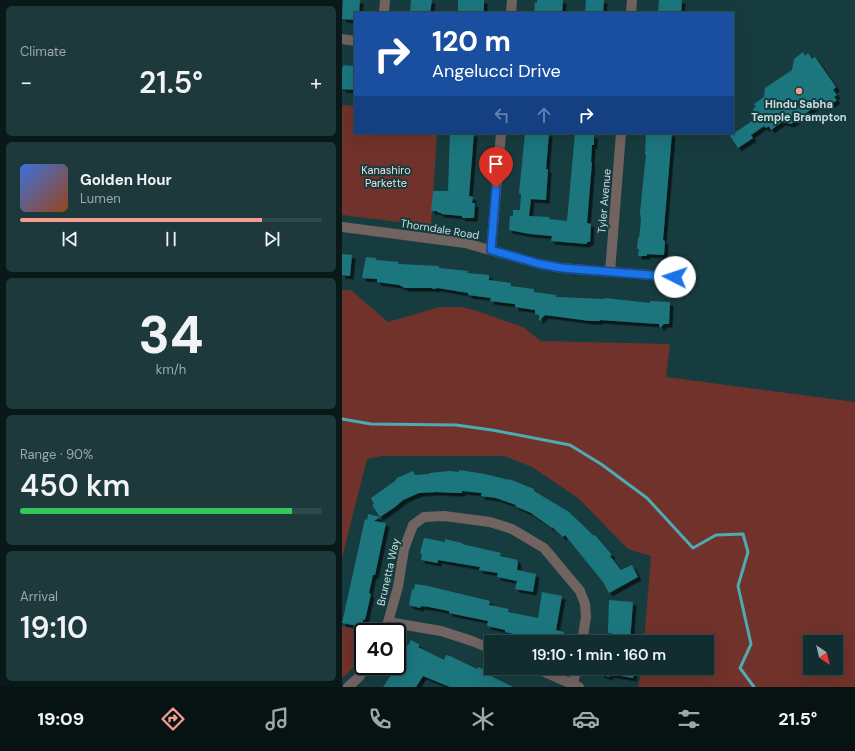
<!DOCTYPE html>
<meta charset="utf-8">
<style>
body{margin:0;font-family:"DM Sans",sans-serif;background:#1e393b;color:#f1f3f6;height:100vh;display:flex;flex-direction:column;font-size:15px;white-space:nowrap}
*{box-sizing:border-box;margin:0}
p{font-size:13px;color:#9ca8aa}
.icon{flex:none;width:22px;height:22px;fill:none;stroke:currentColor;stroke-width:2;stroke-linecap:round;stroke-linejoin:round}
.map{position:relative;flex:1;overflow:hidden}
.sheet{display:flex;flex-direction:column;gap:6px;padding:6px;background:#09191a;width:342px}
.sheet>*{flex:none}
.guide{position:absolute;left:12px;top:12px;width:380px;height:122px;border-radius:0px;box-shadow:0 4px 16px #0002,0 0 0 1px #30494b;background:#1a4fa0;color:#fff;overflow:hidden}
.needle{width:26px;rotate:145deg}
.tools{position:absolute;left:461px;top:635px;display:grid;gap:8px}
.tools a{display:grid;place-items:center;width:40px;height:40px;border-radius:0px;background:#112d2f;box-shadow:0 4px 16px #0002,0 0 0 1px #30494b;font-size:20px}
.speed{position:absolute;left:12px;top:623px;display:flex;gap:8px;font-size:20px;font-weight:700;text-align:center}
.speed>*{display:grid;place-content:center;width:52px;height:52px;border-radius:50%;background:#112d2f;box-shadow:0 4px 16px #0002,0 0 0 1px #30494b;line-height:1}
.speed .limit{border:2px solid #111;border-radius:6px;background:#fff;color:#111}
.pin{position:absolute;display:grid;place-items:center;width:34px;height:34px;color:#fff;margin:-41px -17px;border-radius:50% 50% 50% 0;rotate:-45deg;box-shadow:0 0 4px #0007}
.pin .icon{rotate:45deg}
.me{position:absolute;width:44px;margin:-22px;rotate:274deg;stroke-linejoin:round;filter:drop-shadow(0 0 3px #0008)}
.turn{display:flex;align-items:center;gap:14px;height:84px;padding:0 12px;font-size:18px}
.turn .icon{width:52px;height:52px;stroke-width:2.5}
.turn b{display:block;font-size:28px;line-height:34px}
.lanes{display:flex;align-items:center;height:38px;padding:0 12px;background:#0003;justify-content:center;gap:20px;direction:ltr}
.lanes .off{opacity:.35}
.big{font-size:30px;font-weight:600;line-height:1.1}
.sheet .widget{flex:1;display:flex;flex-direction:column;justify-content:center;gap:6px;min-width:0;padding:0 14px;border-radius:6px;background:#1e393b}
.sheet .dial{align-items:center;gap:0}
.dial b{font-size:52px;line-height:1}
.song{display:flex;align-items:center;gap:12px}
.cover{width:48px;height:48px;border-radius:6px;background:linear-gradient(135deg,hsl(220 70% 55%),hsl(20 70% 35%))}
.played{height:4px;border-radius:2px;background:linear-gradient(90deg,#f59c90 80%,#30494b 80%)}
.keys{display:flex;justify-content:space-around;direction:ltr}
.heat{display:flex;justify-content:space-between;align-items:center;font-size:22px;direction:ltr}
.charge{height:6px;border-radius:3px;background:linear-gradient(90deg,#34c759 90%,#30494b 0)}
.trip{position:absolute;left:142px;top:635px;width:230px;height:40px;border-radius:0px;background:#112d2f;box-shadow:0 4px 16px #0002,0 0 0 1px #30494b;font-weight:600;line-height:40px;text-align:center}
.dock{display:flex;height:64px;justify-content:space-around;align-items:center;background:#071213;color:#9ca8aa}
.dock .icon{width:28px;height:28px}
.dock .selected{color:#f59c90}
.dock b{font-size:18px;color:#f1f3f6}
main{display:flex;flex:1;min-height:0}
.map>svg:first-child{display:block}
.green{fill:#70322b;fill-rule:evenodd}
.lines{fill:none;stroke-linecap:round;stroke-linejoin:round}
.stream{stroke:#4eabb4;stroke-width:3}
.building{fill:#1e767e;filter:url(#shadow)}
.minor{stroke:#716360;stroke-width:10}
.route-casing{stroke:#114b97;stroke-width:10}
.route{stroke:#1a73e8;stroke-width:7}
.poi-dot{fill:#f59c90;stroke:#173c3f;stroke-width:1.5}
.labels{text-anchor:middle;stroke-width:4;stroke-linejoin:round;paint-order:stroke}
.poi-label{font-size:11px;font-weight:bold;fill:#cbdfe1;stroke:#173c3f}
.park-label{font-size:11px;fill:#f2dbd8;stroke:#173c3f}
.street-label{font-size:11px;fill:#cbdfe1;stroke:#173c3f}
</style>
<main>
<section class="sheet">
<div class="widget"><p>Climate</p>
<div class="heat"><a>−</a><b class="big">21.5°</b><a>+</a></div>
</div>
<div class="widget">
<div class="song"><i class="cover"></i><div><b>Golden Hour</b><p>Lumen</p></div></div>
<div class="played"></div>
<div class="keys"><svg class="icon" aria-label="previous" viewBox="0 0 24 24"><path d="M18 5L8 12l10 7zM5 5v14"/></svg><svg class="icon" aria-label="pause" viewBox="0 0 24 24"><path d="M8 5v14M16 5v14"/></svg><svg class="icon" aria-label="next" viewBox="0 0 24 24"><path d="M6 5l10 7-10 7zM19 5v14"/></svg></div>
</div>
<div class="widget dial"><b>34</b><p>km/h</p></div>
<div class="widget"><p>Range · 90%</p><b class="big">450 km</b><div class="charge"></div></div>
<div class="widget"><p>Arrival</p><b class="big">19:10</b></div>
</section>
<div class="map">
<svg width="513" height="687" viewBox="0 0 513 687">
<defs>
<filter id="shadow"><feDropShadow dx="3.5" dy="3.5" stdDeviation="0" flood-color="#0009"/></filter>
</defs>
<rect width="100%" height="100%" fill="#173c3f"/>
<path class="green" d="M 0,105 L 13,106 L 13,133 L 95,133 L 89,226 L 0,215 Z
M 0,290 L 9,290 L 46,322 L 98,307 L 119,307 L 132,310 L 181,327 L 199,341 L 328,344 L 324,377 L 513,402 L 513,687 L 296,687 L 300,668 L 365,668 L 365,642 L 302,642 L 309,556 L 286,549 L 236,498 L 190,467 L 162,456 L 40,456 L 25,459 L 0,558 ZM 468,642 L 494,642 L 494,668 L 468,668 Z
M 0,626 L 23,632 L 21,632 L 21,656 L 6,673 L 0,678 Z"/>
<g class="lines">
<path class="stream" d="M 0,419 L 29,424 L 114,425 L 150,430 L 228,445 L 259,464 L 305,498 L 351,548 L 374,535 L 401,534 L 406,552 L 396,586 L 409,644 L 398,668 L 412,687"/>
</g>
<path class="building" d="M 1,0 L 18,0 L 17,13 L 13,13 L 13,20 L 0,19 Z
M 69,0 L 90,0 L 88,13 L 68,13 Z
M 116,0 L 142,0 L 142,13 L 116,13 Z
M 195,0 L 221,0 L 220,13 L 192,13 L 193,2 L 195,3 Z
M 244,0 L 262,0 L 261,13 L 243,13 Z
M 317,0 L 340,0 L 339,13 L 316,13 Z
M 461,52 L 463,56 L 466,53 L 470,59 L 473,57 L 494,87 L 491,90 L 495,95 L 492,97 L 495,100 L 485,107 L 475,105 L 449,124 L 440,122 L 429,130 L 427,126 L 424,128 L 422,126 L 409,135 L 411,138 L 396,148 L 388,136 L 413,119 L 410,114 L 413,112 L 411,109 L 414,107 L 412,104 L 422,97 L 423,88 L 450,70 L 452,59 Z
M 1,65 L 13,66 L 13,90 L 0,89 L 0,68 L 1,68 Z
M 108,133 L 132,133 L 127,196 L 131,197 L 130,203 L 133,203 L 132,218 L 120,218 L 120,216 L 99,214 L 99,213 L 95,212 L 95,211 L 89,211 L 91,191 L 106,191 Z
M 183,133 L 207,133 L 204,169 L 206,169 L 204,200 L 189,199 L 187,216 L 207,217 L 207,219 L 225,221 L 233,134 L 252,135 L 252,145 L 250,145 L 249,162 L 250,162 L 245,223 L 249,224 L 248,242 L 245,242 L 245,244 L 209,241 L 210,236 L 188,234 L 167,230 L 168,216 L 171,216 L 171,210 L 178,210 L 179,194 L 177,193 Z
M 304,133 L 330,133 L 321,240 L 323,241 L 322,255 L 305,254 L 305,256 L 296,256 L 297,249 L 295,249 L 296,238 L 297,238 L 299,221 L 298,212 L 304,155 L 303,155 Z
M 0,254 L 10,255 L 8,276 L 0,275 Z
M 24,257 L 34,258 L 34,260 L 57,262 L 56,264 L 97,266 L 97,268 L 126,271 L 125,273 L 147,275 L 147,280 L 169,283 L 169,286 L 192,289 L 192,292 L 214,295 L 214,297 L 262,299 L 263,298 L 308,303 L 308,301 L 328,302 L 327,324 L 322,324 L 318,328 L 317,324 L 258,320 L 258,321 L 248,321 L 203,315 L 197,321 L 197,315 L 193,314 L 193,310 L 173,307 L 173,304 L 148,301 L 149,298 L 126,295 L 126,293 L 96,288 L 91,289 L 90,288 L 63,288 L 57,285 L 35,282 L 35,279 L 20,278 Z
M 117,470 L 143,474 L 167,480 L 167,479 L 192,489 L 192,491 L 227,512 L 252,536 L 253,535 L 270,555 L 268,556 L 279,570 L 290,565 L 296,577 L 267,593 L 261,582 L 223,535 L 221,537 L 210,527 L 210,528 L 189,513 L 173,506 L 174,505 L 154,498 L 139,496 L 140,493 L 120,491 L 120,493 L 115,493 L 95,492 L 77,493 L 61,500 L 53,507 L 32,521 L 44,523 L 33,575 L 31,575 L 27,593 L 29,594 L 23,620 L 21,619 L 21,623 L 17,622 L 16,626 L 0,623 L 23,519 L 25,520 L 26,514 L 38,517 L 30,505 L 32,504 L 29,498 L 53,481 L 55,478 L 71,471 L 73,475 L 87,474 L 87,473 L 108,471 L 117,472 Z
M 82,538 L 103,542 L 103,539 L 120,543 L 120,544 L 159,553 L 158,556 L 176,560 L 175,562 L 176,563 L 175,570 L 194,574 L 191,592 L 173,589 L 175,581 L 155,577 L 156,573 L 137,570 L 138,567 L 96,560 L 96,563 L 79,560 L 80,554 L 78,553 Z
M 73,584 L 86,586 L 148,601 L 147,605 L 167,609 L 166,612 L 196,618 L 200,592 L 220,596 L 214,630 L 222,632 L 220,642 L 188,642 L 189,638 L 163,632 L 163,630 L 145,626 L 146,621 L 107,613 L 107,611 L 87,607 L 79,606 L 78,608 L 67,605 L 70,589 L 72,590 Z
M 267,600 L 291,602 L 288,642 L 268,642 L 270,633 L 266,633 L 266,628 Z
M 69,640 L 78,645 L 76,647 L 102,660 L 104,655 L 108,656 L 135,669 L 136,667 L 145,671 L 145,672 L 148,673 L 147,675 L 171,687 L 108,687 L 81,676 L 74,687 L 41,687 L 62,656 L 60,655 Z
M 256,668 L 293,668 L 291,678 L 268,674 L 267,677 L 258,674 L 259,672 L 255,671 Z"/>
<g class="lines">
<path class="minor" d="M 42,13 L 43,0
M 169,13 L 170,0
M 289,13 L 290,0
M 0,39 L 13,41
M 0,227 L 123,243 L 198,264 L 220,268 L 333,277
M 149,250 L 159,133
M 268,272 L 279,133
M 46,622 L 99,631 L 130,641 L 149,649
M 42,632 L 46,622 L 56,587 L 62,549 L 71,525 L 82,517 L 102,516 L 148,522 L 170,529 L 202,548 L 238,591 L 243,604 L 244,617 L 240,642
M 193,668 L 237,687
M 6,687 L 17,677 L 24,666
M 230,687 L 235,668"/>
</g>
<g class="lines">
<g class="route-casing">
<path id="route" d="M 154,188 L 149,250 L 198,264 L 220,268 L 333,277"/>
</g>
<use href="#route" class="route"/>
</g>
<circle class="poi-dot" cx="457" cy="91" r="4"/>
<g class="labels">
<g class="poi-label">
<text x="457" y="108">Hindu Sabha<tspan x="457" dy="13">Temple Brampton</tspan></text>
</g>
<g class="park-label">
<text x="44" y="174">Kanashiro<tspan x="44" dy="13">Parkette</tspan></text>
</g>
<g class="street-label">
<text transform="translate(262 201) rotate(-85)" y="4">Tyler Avenue</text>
<text transform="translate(98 229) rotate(9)" y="4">Thorndale Road</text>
<text transform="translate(46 572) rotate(-77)" y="4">Brunetta Way</text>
</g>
</g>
</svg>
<div class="tools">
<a><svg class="needle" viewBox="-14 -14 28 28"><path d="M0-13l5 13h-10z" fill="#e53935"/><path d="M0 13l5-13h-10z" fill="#9ca8aa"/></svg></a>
</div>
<div class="speed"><div class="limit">40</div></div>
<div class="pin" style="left:154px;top:188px;background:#d93025"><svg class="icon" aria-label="arrive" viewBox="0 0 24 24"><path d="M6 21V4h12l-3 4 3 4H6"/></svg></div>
<svg class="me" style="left:333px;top:277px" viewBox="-20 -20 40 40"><circle r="19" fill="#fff"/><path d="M0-13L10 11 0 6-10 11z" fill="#1a73e8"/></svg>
<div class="trip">19:10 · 1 min · 160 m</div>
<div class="guide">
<div class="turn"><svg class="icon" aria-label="right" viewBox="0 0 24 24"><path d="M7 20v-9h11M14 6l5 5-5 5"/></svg><div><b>120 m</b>Angelucci Drive</div></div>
<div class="lanes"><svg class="icon off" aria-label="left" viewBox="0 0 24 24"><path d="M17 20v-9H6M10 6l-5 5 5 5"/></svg><svg class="icon off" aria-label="ahead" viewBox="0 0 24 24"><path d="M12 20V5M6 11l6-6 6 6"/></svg><svg class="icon" aria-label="right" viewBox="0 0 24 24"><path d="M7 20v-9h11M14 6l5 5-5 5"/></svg></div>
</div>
</div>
</main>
<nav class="dock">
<b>19:09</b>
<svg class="icon selected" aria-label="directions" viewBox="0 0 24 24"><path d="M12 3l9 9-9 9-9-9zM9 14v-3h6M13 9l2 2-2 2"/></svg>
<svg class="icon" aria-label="music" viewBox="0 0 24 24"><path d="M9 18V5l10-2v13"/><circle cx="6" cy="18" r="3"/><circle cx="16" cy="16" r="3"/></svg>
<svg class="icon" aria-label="phone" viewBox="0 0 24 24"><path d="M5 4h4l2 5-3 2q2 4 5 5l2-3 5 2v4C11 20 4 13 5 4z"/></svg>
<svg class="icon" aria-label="climate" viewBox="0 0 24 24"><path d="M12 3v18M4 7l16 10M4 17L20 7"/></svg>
<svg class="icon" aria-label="car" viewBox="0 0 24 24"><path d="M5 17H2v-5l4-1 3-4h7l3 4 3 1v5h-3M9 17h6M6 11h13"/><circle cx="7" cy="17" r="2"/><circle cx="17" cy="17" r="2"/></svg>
<svg class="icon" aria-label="filters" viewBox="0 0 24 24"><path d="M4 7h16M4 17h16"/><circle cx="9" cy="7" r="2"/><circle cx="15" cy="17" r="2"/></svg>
<b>21.5°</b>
</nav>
